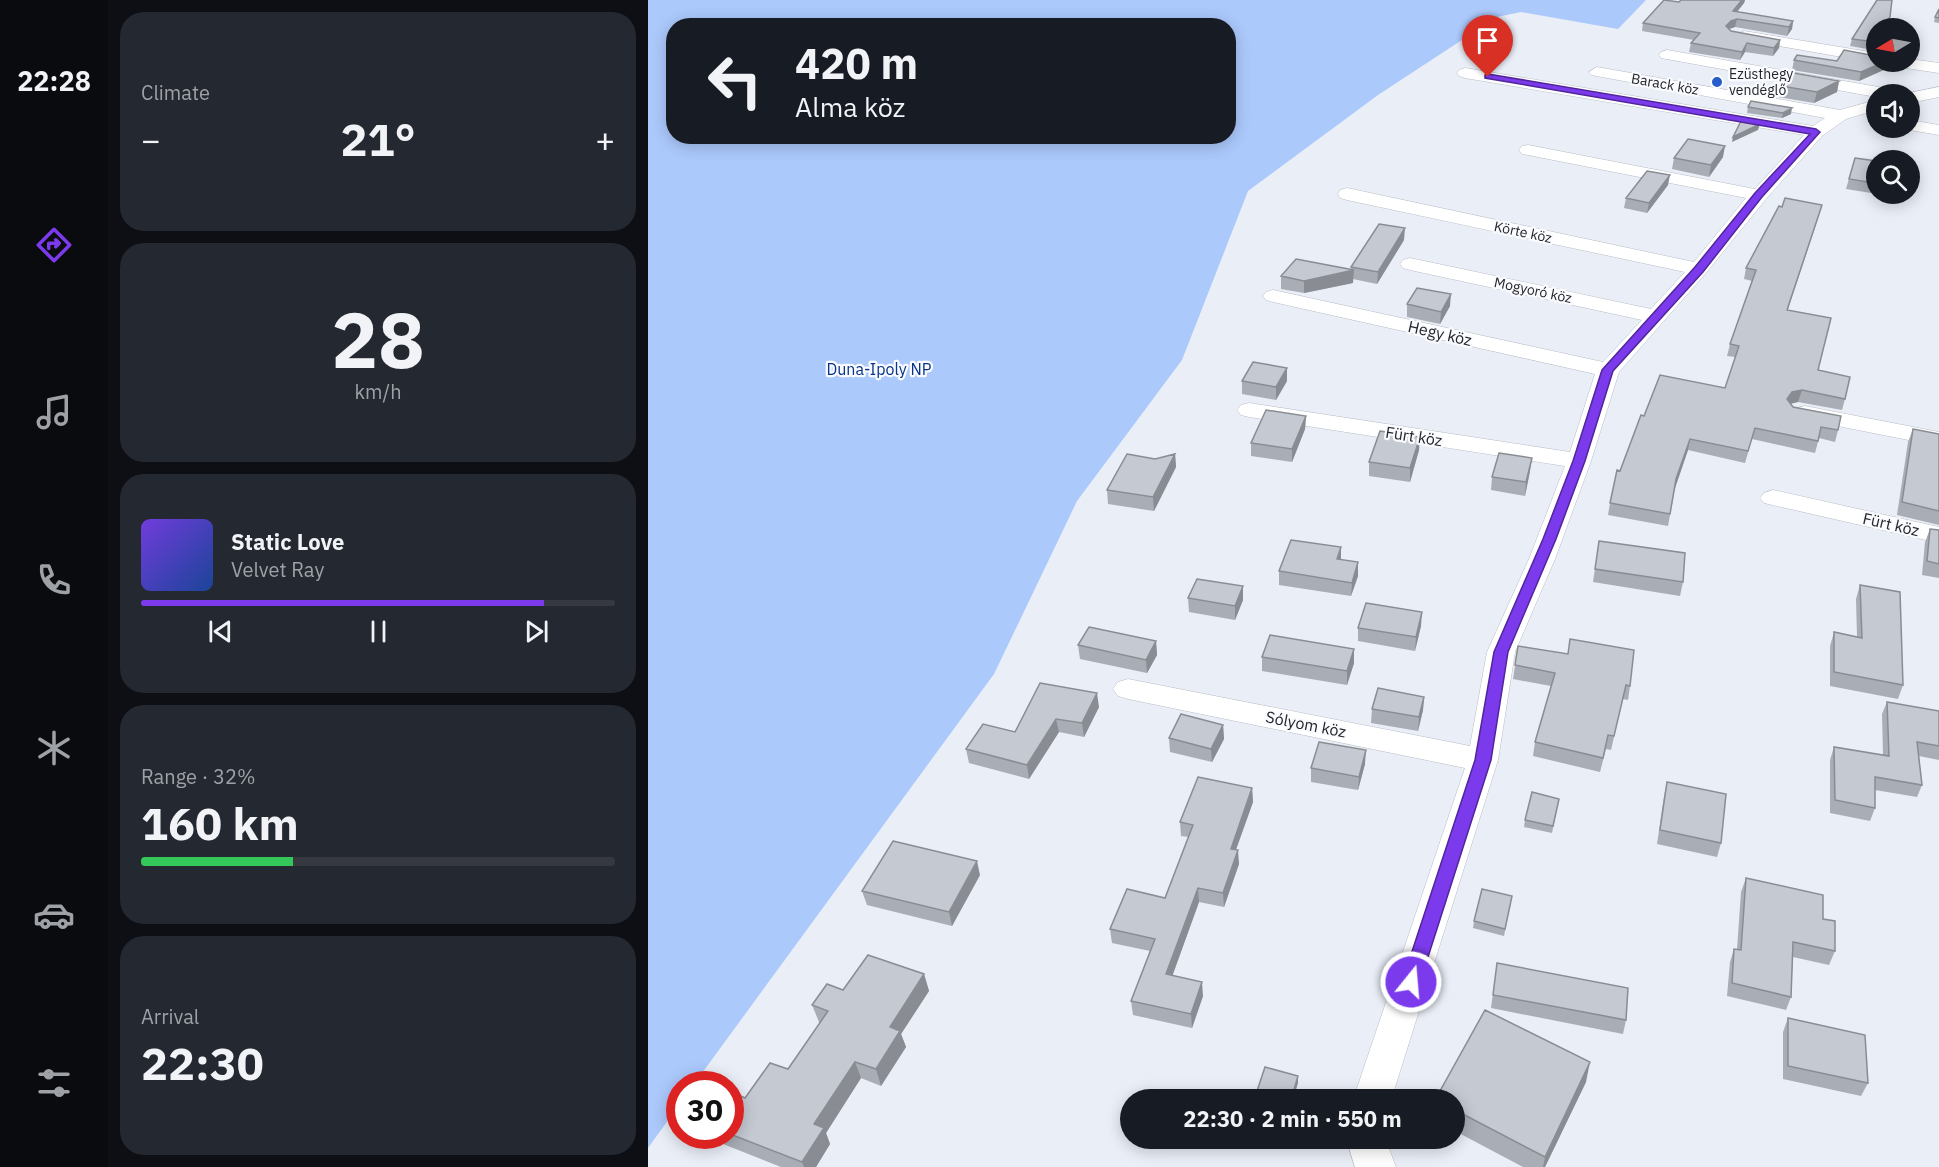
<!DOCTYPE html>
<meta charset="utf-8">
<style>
body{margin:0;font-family:"IBM Plex Sans",sans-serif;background:#242831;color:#f1f3f6;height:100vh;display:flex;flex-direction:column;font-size:22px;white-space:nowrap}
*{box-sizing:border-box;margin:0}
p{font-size:20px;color:#9ea1a6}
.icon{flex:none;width:33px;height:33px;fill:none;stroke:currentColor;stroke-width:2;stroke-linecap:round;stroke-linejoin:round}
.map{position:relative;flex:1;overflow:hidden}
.details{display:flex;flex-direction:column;gap:12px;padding:12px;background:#0d0f14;width:540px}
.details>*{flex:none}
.guide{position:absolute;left:18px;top:18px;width:570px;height:126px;border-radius:24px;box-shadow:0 3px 15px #0003;background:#171b24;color:#f1f3f6;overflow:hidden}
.needle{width:39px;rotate:260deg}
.buttons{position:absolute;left:1218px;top:18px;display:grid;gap:12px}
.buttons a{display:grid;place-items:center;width:54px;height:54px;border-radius:50%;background:#171b24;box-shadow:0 3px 15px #0003;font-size:30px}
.speed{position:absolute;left:18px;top:1071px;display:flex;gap:12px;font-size:30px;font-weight:700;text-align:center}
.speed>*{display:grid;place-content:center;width:78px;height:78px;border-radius:50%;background:#171b24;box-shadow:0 3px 15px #0003;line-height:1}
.speed .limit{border:9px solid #d22;background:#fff;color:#111}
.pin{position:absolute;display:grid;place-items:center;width:51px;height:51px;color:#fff;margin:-62px -26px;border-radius:50% 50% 50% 0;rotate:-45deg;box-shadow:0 0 6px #0007}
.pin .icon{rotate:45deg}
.me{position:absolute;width:66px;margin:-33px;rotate:17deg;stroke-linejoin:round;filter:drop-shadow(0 0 4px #0008)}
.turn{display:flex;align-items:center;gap:21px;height:126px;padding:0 30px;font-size:27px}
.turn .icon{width:78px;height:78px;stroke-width:2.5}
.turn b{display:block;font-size:42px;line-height:51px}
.big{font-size:45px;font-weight:700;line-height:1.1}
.details .card{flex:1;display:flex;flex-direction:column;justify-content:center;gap:9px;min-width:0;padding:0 21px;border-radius:24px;background:#242831}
.details .dial{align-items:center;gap:0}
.dial b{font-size:78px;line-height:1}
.song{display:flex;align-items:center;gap:18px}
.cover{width:72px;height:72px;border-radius:9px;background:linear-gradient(135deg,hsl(260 70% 55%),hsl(220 70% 35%))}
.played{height:6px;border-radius:3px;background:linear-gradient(90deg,#7c3aed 85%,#363941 85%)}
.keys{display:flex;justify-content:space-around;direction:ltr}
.heat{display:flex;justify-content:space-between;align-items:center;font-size:33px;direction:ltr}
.charge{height:9px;border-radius:4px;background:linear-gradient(90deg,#34c759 32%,#363941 0)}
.trip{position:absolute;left:472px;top:1089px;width:345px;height:60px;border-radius:30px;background:#171b24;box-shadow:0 3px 15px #0003;font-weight:700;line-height:60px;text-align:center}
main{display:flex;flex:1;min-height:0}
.tab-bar{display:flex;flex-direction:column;width:108px;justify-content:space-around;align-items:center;background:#090b0e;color:#9ea1a6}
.tab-bar .icon{width:42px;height:42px}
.tab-bar .on{color:#7c3aed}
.tab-bar b{font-size:27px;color:#f1f3f6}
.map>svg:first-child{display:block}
.green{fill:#acc9fc;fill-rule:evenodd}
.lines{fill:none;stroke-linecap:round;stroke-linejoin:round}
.minor-casing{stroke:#b8bdc6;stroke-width:1}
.minor{fill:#fff;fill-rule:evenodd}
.wall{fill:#a9adb5}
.shaded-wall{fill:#898d93}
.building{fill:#c4c9d2;stroke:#898d93;stroke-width:1.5}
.route{fill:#7c3aed;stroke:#51269a;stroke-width:1.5}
.poi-dot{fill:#255cca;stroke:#f9fbff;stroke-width:2}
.labels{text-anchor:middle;stroke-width:4.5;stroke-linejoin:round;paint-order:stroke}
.far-poi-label{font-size:14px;fill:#242529;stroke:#f9fbff;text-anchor:start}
.far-street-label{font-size:14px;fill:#242529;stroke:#f9fbff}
.street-label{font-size:16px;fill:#242529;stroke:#f9fbff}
.park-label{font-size:16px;fill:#08338a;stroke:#f9fbff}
</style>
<main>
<nav class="tab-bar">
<b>22:28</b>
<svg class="icon on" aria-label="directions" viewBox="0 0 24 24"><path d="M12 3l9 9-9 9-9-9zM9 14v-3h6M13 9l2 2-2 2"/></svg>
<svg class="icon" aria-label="music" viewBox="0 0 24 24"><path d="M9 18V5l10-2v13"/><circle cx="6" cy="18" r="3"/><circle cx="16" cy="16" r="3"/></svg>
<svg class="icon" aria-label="phone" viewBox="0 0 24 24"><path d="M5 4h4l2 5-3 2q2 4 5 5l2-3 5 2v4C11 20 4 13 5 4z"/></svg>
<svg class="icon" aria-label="climate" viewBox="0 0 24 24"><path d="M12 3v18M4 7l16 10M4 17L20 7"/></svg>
<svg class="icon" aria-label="car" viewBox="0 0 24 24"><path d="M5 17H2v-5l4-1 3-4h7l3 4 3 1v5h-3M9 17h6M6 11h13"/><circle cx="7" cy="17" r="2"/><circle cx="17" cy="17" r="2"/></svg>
<svg class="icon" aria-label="filters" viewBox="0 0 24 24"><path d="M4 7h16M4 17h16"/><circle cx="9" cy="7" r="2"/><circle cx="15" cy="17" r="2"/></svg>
</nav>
<section class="details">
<div class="card"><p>Climate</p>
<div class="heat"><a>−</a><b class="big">21°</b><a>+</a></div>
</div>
<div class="card dial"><b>28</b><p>km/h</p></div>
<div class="card">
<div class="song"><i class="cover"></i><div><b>Static Love</b><p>Velvet Ray</p></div></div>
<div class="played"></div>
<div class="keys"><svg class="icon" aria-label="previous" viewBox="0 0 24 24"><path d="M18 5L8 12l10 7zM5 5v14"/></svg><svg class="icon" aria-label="pause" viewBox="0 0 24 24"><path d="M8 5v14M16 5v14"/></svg><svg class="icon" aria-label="next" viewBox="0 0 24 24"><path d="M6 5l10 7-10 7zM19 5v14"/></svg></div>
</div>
<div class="card"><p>Range · 32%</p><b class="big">160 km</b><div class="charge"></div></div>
<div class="card"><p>Arrival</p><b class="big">22:30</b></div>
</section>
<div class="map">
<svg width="1291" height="1167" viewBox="0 0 1291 1167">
<rect width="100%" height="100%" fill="#e9eef7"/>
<path class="green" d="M 0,0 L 998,0 L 970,29 L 873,12 L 849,17 L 730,95 L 600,191 L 534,360 L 429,501 L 346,674 L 46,1084 L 32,1084 L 31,1105 L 0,1148 ZM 26,26 L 580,26 L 580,136 L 26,136 Z"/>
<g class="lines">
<g class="minor-casing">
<path id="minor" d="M 1096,31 L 1228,53 L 1228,62 L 1233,62 L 1228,63 L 1091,39 L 1088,36 Z
M 1019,50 L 1242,89 L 1250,94 L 1228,94 L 1228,97 L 1013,58 L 1011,55 L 1013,52 Z
M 1262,59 L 1291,63 L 1291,73 L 1251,67 L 1243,62 L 1262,62 Z
M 949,67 L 1192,110 L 1228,100 L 1228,110 L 1198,119 L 1174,136 L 1118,199 L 1058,273 L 971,372 L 943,461 L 907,559 L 867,652 L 850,760 L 743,1100 L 705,1100 L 817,768 L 480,699 L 470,696 L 465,689 L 470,682 L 480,679 L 822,746 L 839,652 L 881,559 L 917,466 L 601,417 L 593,415 L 589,410 L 593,405 L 601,403 L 922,452 L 947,374 L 625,302 L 618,300 L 615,296 L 618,292 L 625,290 L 955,362 L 994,320 L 762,270 L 755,268 L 752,264 L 755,260 L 762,258 L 1003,309 L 1037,272 L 699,200 L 692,198 L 690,194 L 692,190 L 699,188 L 1046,262 L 1098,198 L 880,155 L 874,154 L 871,150 L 874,146 L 880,145 L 1107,189 L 1156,135 L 817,78 L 811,76 L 809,73 L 811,70 L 817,68 L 1165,126 L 1177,118 L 943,75 L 941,72 Z
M 1291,87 L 1291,97 L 1262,103 L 1262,94 L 1256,94 Z
M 1262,120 L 1291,125 L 1291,135 L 1256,129 L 1262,128 Z
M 1157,406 L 1291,432 L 1291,446 L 1149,418 L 1145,413 L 1149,408 Z
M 1125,490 L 1291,527 L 1291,543 L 1116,503 L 1112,498 L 1116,493 Z
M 698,1138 L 737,1138 L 748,1167 L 707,1167 Z"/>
</g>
<use href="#minor" class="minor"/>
</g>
<path class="wall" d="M 1033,0 L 1097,0 L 1096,3 L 1089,12 L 1145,21 L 1144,29 L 1139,36 L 1087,27 L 1081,29 L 1083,31 L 1132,40 L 1131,48 L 1125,56 L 1097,52 L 1092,60 L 1041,52 L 1043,43 L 1046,40 L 994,31 L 995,23 Z
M 1229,0 L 1244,0 L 1240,24 L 1238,28 L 1228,28 L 1228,45 L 1225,50 L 1202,46 L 1204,39 Z
M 1291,9 L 1291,23 L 1286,22 L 1287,17 Z
M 1146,60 L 1189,61 L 1241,62 L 1240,68 L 1211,81 L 1144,70 Z
M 1191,81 L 1189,92 L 1166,103 L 1130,97 L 1133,86 Z
M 1100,107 L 1143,114 L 1134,118 L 1099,113 Z
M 1075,157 L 1061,177 L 1024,169 L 1026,158 Z
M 1207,158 L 1228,175 L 1223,193 L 1198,189 Z
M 1020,185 L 999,213 L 976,208 L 978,198 Z
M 1171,215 L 1139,310 L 1170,370 L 1197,399 L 1194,410 L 1150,402 L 1142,404 L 1145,407 L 1190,430 L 1187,442 L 1171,438 L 1167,453 L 1104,439 L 1097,463 L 1040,450 L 1027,488 L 1020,526 L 960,515 L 962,503 L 972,471 L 996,416 L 1077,388 L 1087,357 L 1079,356 L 1082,344 L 1104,281 L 1096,279 L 1098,268 Z
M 756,240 L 729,284 L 705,279 L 705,283 L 656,293 L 633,289 L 633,276 L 703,270 L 703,267 Z
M 759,304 L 802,306 L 792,324 L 759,317 Z
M 639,368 L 639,381 L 628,400 L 594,394 L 594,381 Z
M 658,416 L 657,429 L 644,462 L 603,456 L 603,443 Z
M 1265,429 L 1291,434 L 1291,525 L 1249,515 L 1260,442 Z
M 771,450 L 762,482 L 721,476 L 721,462 Z
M 527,454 L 528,467 L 506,511 L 460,504 L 459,490 L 507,459 Z
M 882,471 L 877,496 L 843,490 L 844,477 Z
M 1282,529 L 1291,530 L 1291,578 L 1274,575 L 1277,542 Z
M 951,541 L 1035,582 L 1032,596 L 945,582 Z
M 693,559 L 710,576 L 703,596 L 631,585 L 631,571 Z
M 1212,585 L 1255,685 L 1250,699 L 1182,686 L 1182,646 L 1186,632 L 1209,637 L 1208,599 Z
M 540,598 L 595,600 L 587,620 L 541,612 Z
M 773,626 L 767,651 L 710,641 L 710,628 Z
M 508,641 L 509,655 L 499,673 L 432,659 L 430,645 Z
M 870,646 L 982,686 L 980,700 L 975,699 L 963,750 L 958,749 L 952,772 L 885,756 L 887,742 L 903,686 L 865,679 Z
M 614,657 L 706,663 L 699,685 L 614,671 Z
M 392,683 L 451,707 L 436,737 L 411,732 L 381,779 L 321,763 L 318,749 L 367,732 Z
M 776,697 L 775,710 L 770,731 L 723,723 L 724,709 Z
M 1239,702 L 1291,711 L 1291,760 L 1271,756 L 1274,785 L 1269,797 L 1227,790 L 1227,808 L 1222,821 L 1182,813 L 1182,760 L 1186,747 L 1235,755 L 1234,714 Z
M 575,725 L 576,739 L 564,762 L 522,752 L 521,738 Z
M 717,764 L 710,790 L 663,782 L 663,768 Z
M 1019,782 L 1073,843 L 1069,857 L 1009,844 L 1016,796 Z
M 604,788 L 605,802 L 588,850 L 591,864 L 576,907 L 551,902 L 524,976 L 555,996 L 544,1028 L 485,1015 L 483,1001 L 502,951 L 464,943 L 462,929 L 517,898 L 541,837 L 533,836 L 532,822 Z
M 911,799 L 904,833 L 876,827 L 877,820 Z
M 332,875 L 304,926 L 219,905 L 214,891 Z
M 1098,878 L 1175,919 L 1187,951 L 1181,965 L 1145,957 L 1143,997 L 1138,1010 L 1079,996 L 1082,962 L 1086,949 L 1089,949 L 1093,892 Z
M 864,896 L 856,936 L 825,928 L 826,921 Z
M 849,963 L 978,1020 L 975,1034 L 843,1008 Z
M 276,974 L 281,991 L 253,1034 L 258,1047 L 233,1086 L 213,1078 L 178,1133 L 182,1144 L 168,1167 L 133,1167 L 70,1142 L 66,1136 L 82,1136 L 82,1097 L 97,1098 L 140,1069 L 172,1023 L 171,1022 L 164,1005 L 195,990 Z
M 1140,1018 L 1220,1083 L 1213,1096 L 1135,1079 L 1135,1032 Z
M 938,1082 L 897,1167 L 875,1167 L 807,1131 L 807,1100 Z"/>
<path class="shaded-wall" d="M 1094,0 L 1097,0 L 1096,3 L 1083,19 L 1085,11 Z
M 1242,17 L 1240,24 L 1238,28 L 1235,28 Z
M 1089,19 L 1087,27 L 1081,29 L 1078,26 L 1083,21 Z
M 1145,21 L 1144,29 L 1139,36 L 1141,27 Z
M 1132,40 L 1131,48 L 1125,56 L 1126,48 Z
M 1099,43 L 1097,52 L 1092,60 L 1094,52 Z
M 1236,62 L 1241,62 L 1240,68 L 1211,81 L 1213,72 Z
M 1191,81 L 1189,92 L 1166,103 L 1169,92 Z
M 1144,108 L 1143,114 L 1134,118 L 1135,113 Z
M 1112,124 L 1110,130 L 1084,142 L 1085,137 Z
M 1077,146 L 1075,157 L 1061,177 L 1063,165 Z
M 1022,175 L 1020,185 L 999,213 L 1001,203 Z
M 1174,205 L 1171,215 L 1136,321 L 1139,310 Z
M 757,228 L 756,240 L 729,284 L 730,272 Z
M 706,270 L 705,283 L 656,293 L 656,281 Z
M 803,294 L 802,306 L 792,324 L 793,312 Z
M 639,368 L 639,381 L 628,400 L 628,387 Z
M 1154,390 L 1150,402 L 1141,404 L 1139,399 L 1144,392 Z
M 658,416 L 657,429 L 644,462 L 644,449 Z
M 772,437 L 771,450 L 762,482 L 762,468 Z
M 1042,439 L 1040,450 L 1026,491 L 1028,479 Z
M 527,454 L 528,467 L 506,511 L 505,497 Z
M 884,458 L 882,471 L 877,496 L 878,482 Z
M 693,547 L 693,561 L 689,559 Z
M 710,562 L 710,576 L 703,596 L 704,583 Z
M 595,586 L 595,600 L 587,620 L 587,606 Z
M 774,612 L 773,626 L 767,651 L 768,637 Z
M 508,641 L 509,655 L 499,673 L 498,660 Z
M 706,649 L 706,663 L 699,685 L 699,671 Z
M 449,693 L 451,707 L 436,737 L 434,723 Z
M 776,697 L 775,710 L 770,731 L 771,717 Z
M 408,719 L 411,732 L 381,779 L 379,765 Z
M 575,725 L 576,739 L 564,762 L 563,749 Z
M 718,750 L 717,764 L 710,790 L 711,777 Z
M 604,788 L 605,802 L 583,863 L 583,849 Z
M 590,850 L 591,864 L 576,907 L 575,893 Z
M 329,861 L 332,875 L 304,926 L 301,912 Z
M 550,888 L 551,902 L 520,988 L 518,974 Z
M 276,974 L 281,991 L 253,1034 L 258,1047 L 233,1086 L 228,1069 L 242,1027 Z
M 554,982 L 555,996 L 544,1028 L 543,1014 Z
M 207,1062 L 213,1078 L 178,1133 L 182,1144 L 168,1167 L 156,1167 L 154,1162 L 166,1124 Z
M 942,1062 L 938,1082 L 897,1167 L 895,1167 L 897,1157 Z
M 650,1076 L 650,1083 L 645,1100 L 643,1100 Z"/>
<path class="building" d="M 1016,0 L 1031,2 L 1033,0 L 1094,0 L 1085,11 L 1145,21 L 1141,27 L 1089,19 L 1083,21 L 1078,26 L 1083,31 L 1132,40 L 1126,48 L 1099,43 L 1094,52 L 1043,43 L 1052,33 L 995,23 Z
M 1229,0 L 1244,0 L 1242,17 L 1235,28 L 1228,28 L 1228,40 L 1227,42 L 1204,39 Z
M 1291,9 L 1291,18 L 1287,17 Z
M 1196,50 L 1228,56 L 1228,62 L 1236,62 L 1213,72 L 1146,60 L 1149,55 L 1189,61 Z
M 1140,72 L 1191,81 L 1169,92 L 1133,86 Z
M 1103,101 L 1144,108 L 1135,113 L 1100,107 Z
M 1093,121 L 1112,124 L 1085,137 Z
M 1040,139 L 1077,146 L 1063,165 L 1026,158 Z
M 1207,158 L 1228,161 L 1228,174 L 1226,183 L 1201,179 Z
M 999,171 L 1022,175 L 1001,203 L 978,198 Z
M 1137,198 L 1174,205 L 1139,310 L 1183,318 L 1170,370 L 1202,377 L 1197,399 L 1154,390 L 1144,392 L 1139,399 L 1145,407 L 1193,416 L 1190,430 L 1173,427 L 1170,441 L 1107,428 L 1100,451 L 1042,439 L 1028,479 L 1022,514 L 962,503 L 969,470 L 972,471 L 993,415 L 996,416 L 1012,375 L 1077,388 L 1091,346 L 1082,344 L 1108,270 L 1098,268 L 1131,206 L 1134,207 Z
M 731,224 L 757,228 L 730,272 L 703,267 Z
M 648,259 L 706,270 L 656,281 L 633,276 Z
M 769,288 L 803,294 L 793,312 L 759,304 Z
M 605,362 L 639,368 L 628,387 L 594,381 Z
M 618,410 L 658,416 L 644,449 L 603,443 Z
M 1265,429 L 1291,434 L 1291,511 L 1254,502 Z
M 732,431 L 772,437 L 762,468 L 721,462 Z
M 851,453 L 884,458 L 878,482 L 844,477 Z
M 479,454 L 507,459 L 527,454 L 505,497 L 459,490 Z
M 1282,529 L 1291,530 L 1291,564 L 1279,561 Z
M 643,540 L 693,547 L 689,559 L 710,562 L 704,583 L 631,571 Z
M 951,541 L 1037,553 L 1035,582 L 947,569 Z
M 549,579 L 595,586 L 587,606 L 540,598 Z
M 1212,585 L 1252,592 L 1255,685 L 1186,672 L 1186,632 L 1214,638 Z
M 718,603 L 774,612 L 768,637 L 710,628 Z
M 441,627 L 508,641 L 498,660 L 430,645 Z
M 622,635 L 706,649 L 699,671 L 614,657 Z
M 922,639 L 986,650 L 982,686 L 978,685 L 966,736 L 960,735 L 955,758 L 887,742 L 907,673 L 867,665 L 870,646 L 920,654 Z
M 392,683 L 449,693 L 434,723 L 408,719 L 379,765 L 318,749 L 335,724 L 367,732 Z
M 730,688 L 776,697 L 771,717 L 724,709 Z
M 1239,702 L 1291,711 L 1291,746 L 1269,742 L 1274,785 L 1227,777 L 1227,808 L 1187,800 L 1186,747 L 1241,756 Z
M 533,714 L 575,725 L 563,749 L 521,738 Z
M 671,742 L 718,750 L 711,777 L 663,768 Z
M 550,777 L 604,788 L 583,849 L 590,850 L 575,893 L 550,888 L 518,974 L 554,982 L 543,1014 L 483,1001 L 507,939 L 462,929 L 479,889 L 517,898 L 545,825 L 532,822 Z
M 1019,782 L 1078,794 L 1073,843 L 1012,830 Z
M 884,792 L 911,799 L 905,826 L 877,820 Z
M 245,841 L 329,861 L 301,912 L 214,891 Z
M 1098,878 L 1175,895 L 1175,919 L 1187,921 L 1187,951 L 1145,942 L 1143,997 L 1084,983 L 1086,949 L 1093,950 Z
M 834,889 L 864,896 L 857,929 L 826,921 Z
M 220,955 L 276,974 L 242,1027 L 252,1031 L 228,1069 L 207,1062 L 166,1124 L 176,1128 L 154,1162 L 82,1134 L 82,1097 L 86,1093 L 97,1098 L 122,1063 L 140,1069 L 180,1011 L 164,1005 L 179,984 L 195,990 Z
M 849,963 L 980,988 L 978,1020 L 845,995 Z
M 837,1010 L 942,1062 L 897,1157 L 807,1110 L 807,1100 L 787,1100 Z
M 1140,1018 L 1217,1035 L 1220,1083 L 1140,1066 Z
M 617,1067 L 650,1076 L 643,1100 L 606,1100 Z"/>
<path class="route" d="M 840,74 L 1168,129 L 1172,132 L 1114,197 L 1055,272 L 965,371 L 937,461 L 908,539 L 860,652 L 843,760 L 772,982 L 769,987 L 763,990 L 756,987 L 754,982 L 827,760 L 846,652 L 895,539 L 925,461 L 954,370 L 1047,267 L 1107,193 L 1162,134 L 837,78 L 837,75 Z"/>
<circle class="poi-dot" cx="1069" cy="82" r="6"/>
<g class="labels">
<g class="far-poi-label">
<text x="1081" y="79">Ezüsthegy<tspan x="1081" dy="16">vendéglő</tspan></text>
</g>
<g class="far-street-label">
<text transform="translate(1017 84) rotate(10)" y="5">Barack köz</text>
<text transform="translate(875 232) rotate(12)" y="5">Körte köz</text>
<text transform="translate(885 290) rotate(12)" y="5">Mogyoró köz</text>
</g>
<g class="street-label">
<text transform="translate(792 333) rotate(13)" y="6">Hegy köz</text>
<text transform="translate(766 436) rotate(9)" y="6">Fürt köz</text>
<text transform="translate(1243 524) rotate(13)" y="6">Fürt köz</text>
<text transform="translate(658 724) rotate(11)" y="6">Sólyom köz</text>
</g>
<g class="park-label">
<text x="231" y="375">Duna-Ipoly NP</text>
</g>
</g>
</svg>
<div class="buttons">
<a><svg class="needle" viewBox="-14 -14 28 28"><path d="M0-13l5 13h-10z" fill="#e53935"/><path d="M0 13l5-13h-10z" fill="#9ea1a6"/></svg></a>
<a><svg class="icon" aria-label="sound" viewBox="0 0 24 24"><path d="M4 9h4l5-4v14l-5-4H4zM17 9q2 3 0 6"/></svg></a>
<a><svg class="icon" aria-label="search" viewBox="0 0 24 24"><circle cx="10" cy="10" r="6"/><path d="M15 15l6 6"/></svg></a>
</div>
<div class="speed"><div class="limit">30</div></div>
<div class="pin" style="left:840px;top:77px;background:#d93025"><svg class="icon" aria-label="arrive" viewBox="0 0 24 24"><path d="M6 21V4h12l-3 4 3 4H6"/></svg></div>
<svg class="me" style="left:763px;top:982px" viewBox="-20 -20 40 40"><circle r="17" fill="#7c3aed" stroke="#fff" stroke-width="3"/><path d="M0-11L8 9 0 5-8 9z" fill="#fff"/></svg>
<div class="trip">22:30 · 2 min · 550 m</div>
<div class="guide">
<div class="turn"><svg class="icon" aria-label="left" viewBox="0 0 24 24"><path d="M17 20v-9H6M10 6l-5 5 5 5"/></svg><div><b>420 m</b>Alma köz</div></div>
</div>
</div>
</main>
